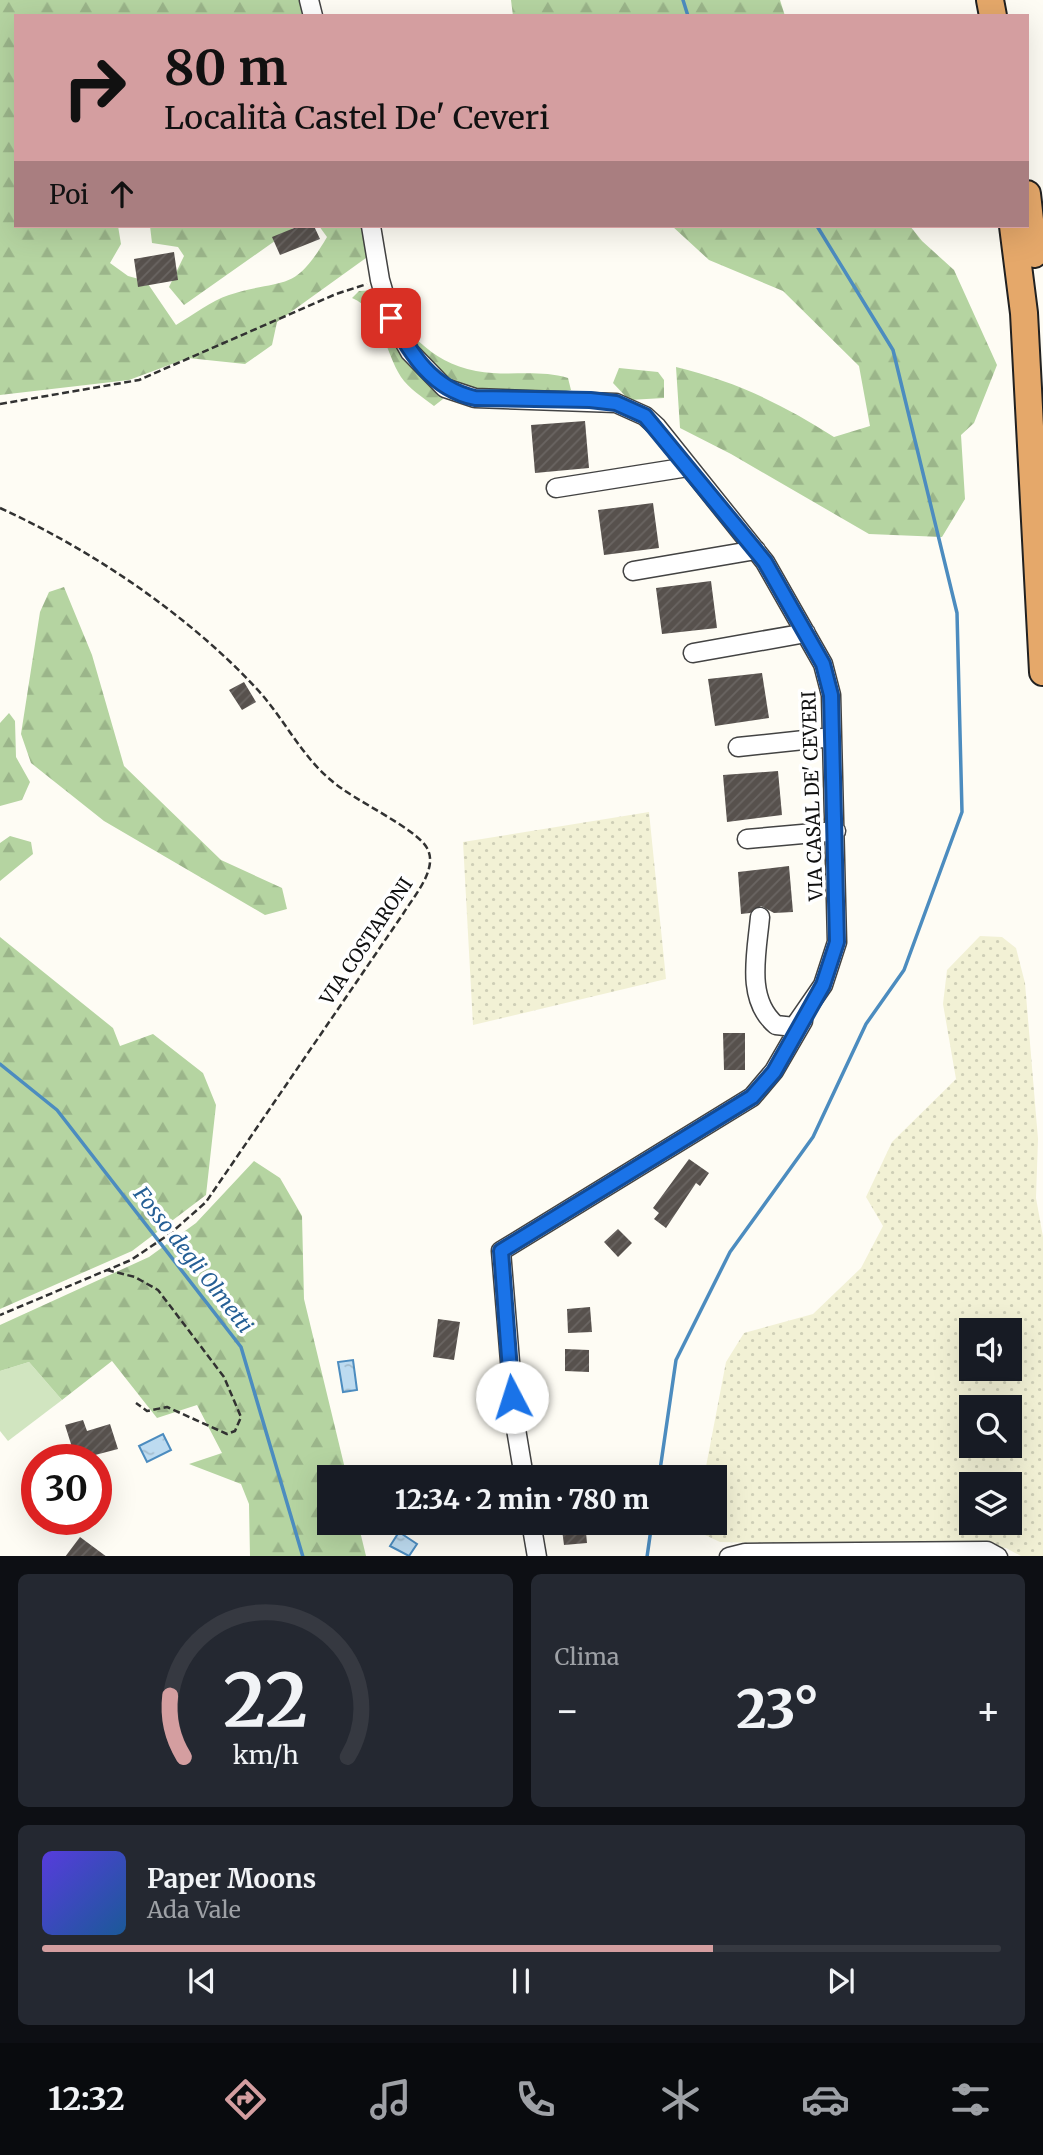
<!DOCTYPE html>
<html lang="it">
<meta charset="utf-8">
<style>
body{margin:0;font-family:Merriweather,serif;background:#242831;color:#f1f3f6;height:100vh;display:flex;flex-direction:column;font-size:26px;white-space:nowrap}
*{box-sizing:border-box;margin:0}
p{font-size:23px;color:#9ea1a6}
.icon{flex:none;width:38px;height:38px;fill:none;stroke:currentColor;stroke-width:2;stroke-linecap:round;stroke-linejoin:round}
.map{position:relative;height:1556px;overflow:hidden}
.sheet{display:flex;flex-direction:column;gap:18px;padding:18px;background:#0d0f14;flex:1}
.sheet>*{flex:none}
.guide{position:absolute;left:14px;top:14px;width:1015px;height:214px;border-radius:0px;box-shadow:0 7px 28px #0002;background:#d49ea0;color:#111;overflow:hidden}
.fabs{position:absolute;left:959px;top:1318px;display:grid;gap:14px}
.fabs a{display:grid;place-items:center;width:63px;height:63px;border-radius:0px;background:#171b24;box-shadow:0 7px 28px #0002;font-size:35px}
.speed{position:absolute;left:21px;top:1444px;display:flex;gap:14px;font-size:35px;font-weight:700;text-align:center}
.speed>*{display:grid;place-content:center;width:91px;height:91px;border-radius:50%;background:#171b24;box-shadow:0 7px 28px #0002;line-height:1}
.speed .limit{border:10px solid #d22;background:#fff;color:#111}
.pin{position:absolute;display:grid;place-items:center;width:60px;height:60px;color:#fff;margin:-30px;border-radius:14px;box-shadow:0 4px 10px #0006}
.me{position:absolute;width:77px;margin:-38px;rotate:355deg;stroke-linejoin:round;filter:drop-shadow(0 0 5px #0008)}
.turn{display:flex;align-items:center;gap:24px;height:147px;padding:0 35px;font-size:32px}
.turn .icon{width:91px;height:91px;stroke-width:2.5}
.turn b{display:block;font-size:49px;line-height:60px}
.then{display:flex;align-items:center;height:66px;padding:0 35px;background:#0003;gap:14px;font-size:26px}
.big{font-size:52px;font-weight:800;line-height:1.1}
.sheet .widget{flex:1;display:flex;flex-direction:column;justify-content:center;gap:10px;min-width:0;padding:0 24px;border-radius:10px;background:#242831}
.sheet .dial{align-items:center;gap:0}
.dial svg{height:182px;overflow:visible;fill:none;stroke:#363941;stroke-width:7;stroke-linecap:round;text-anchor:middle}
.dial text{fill:#f1f3f6;stroke:none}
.song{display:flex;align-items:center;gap:21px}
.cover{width:84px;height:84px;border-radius:10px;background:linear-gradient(135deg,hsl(250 70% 55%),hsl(210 70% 35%))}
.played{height:7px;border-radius:4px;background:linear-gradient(90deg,#d49ea0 70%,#363941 70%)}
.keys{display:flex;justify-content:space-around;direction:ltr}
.heat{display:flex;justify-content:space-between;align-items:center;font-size:38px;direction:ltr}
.sheet .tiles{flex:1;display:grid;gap:18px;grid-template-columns:1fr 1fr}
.widget:last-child{grid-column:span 2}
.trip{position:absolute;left:317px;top:1465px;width:410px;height:70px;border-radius:0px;background:#171b24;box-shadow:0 7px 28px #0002;font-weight:800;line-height:70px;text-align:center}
.dock{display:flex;height:112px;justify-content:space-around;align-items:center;background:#090b0e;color:#9ea1a6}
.dock .icon{width:49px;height:49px}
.dock .active{color:#d49ea0}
.dock b{font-size:32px;color:#f1f3f6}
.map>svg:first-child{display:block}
.farmland{fill:url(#farmland-dots);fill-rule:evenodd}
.grass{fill:#d1e5c0}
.forest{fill:url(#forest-firs)}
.water{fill:url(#water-ripples);stroke:#4c8cbf;stroke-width:2}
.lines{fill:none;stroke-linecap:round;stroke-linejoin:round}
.stream{stroke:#4c8cbf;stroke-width:3.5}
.building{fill:url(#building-hatch)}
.minor-casing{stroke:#434343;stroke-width:21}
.highway-casing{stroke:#212121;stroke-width:30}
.path{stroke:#323232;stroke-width:2.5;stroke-dasharray:7 3.5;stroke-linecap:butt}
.minor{stroke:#fff;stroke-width:18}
.highway{stroke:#e5a86a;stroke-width:26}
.route-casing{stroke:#114b97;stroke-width:18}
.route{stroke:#1a73e8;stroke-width:12}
.labels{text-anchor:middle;stroke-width:7;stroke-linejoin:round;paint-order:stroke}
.street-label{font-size:19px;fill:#101010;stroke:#fff}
.water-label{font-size:21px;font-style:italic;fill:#255f95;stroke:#fff}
</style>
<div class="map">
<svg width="1043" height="1557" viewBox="0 0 1043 1557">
<defs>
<pattern id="farmland-dots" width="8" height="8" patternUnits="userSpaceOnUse" patternTransform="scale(1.75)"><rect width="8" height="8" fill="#f2f1d5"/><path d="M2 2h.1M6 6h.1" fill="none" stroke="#ceceb6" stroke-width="1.8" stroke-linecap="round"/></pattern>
<pattern id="forest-firs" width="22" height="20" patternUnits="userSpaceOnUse" patternTransform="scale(1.75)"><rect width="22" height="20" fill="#b5d4a1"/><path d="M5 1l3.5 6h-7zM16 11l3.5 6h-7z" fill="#9bb58a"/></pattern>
<pattern id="water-ripples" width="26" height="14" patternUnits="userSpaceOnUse" patternTransform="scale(1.75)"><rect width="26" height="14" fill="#bddbf0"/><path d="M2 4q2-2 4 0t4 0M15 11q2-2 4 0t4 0" fill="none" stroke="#a1bbcd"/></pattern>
<pattern id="building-hatch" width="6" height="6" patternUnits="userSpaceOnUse" patternTransform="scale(1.75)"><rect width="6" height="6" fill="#57514d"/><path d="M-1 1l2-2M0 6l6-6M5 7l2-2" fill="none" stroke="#6a6562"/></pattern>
</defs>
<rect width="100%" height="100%" fill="#fefcf4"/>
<path class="farmland" d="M 649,812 L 666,979 L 473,1025 L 463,842 Z
M 980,936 L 1002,937 L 1016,948 L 1025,983 L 1038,1139 L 1036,1198 L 1043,1237 L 1043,1556 L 1021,1556 L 1006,1548 L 720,1542 L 705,1535 L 704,1523 L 714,1522 L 714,1477 L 704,1477 L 726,1362 L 744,1333 L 813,1314 L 861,1268 L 883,1226 L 866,1197 L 892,1142 L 956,1079 L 943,1004 L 947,970 ZM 971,1330 L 1010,1330 L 1010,1368 L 971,1368 ZM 971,1407 L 1010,1407 L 1010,1446 L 971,1446 ZM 971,1484 L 1010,1484 L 1010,1522 L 971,1522 Z"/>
<path class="grass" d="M 29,1362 L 62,1400 L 8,1441 L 0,1431 L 0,1371 Z"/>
<path class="forest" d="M 0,0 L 299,0 L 306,16 L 16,16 L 16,226 L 118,226 L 121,244 L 110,263 L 128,276 L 146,281 L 176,325 C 193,315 211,301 229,295 C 285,277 293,295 327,237 L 319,226 L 380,226 L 384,245 L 277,322 L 272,345 L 245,364 L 188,358 L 129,380 L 0,395 Z
M 511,0 L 780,0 L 785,16 L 513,16 Z
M 150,226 L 296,226 L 184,305 L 169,287 L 184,256 L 178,247 L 152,243 Z
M 672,226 L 910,226 L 922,241 L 954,270 L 997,365 L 974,423 L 961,435 L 965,499 L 942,537 L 869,534 L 731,454 L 680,428 L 676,367 C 735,381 784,405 834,437 L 870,426 L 859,366 L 783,291 L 709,260 Z
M 379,290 C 403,328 429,362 476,371 C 507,377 538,369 568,378 L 571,390 C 530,400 479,393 438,383 L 443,399 L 434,406 C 424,398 408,388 401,377 C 385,352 381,310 352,298 L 359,291 Z
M 619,368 L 658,372 L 664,380 L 664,398 L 629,400 L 613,383 Z
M 64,587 L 92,655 L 124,766 L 221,860 L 282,888 L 287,909 L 265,915 L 104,821 L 31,763 L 21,734 L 40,612 L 49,592 Z
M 9,713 L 15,721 L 16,757 L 30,782 L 22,800 L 0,806 L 0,723 Z
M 10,836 L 31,842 L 33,854 L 0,881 L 0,843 Z
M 0,937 L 113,1028 L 120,1046 L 153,1034 L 203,1073 L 216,1105 L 206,1195 L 132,1251 L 0,1309 Z
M 254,1161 L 280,1178 L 302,1216 L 304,1299 L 347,1477 L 329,1477 L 329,1522 L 358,1523 L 366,1556 L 250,1556 L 249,1504 L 241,1484 L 189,1464 L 222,1453 L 197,1405 L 157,1418 L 112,1361 L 62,1400 L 29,1362 L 0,1371 L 0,1325 L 149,1257 L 196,1223 Z"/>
<path class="water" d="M 353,1360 L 357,1390 L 343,1392 L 338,1362 Z
M 163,1434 L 171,1450 L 147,1462 L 139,1446 Z
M 399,1532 L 417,1544 L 409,1556 L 390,1546 Z"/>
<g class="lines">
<path class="stream" d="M 683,0 L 688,16
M 0,1064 L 57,1110 L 241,1347 L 303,1557
M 659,1477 L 676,1360 L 730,1252 L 813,1137 L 866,1024 L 904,970 L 962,812 L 957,613 L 893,350 L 817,226
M 647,1557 L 652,1522"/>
</g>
<path class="building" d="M 299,226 L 314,226 L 320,239 L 280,255 L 272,237 Z
M 174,252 L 178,280 L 138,287 L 134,259 Z
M 585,421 L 589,468 L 535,473 L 531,425 Z
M 653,503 L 659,548 L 604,555 L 598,510 Z
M 711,581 L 717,628 L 662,634 L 656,588 Z
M 762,673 L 769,718 L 715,726 L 708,679 Z
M 244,682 L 256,702 L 242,710 L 229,690 Z
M 778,771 L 782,815 L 727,822 L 723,775 Z
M 789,866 L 793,912 L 774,913 L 761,906 L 750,913 L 741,914 L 738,872 Z
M 723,1033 L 745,1033 L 745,1070 L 724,1070 Z
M 689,1159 L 709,1173 L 700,1186 L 696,1183 L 666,1228 L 654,1219 L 659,1213 L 653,1208 Z
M 618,1229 L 632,1243 L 618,1257 L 604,1242 Z
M 590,1307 L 592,1332 L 568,1333 L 567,1309 Z
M 438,1319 L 460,1322 L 454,1360 L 433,1357 Z
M 565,1349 L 589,1350 L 589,1372 L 565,1371 Z
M 83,1420 L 87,1431 L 110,1424 L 118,1449 L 76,1460 L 65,1425 Z
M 476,1522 L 515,1522 L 515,1528 L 478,1534 Z
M 561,1522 L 585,1522 L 587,1543 L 564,1545 Z
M 80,1537 L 107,1557 L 65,1557 Z"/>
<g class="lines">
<g class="minor-casing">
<path id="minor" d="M 309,0 L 313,16
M 371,226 L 380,280 L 391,318 L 410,352 L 445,388 L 475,398 L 616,403 L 645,416 L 657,427 L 765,562 L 823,664 L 831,695 L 837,942 L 823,985 L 794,1027 L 776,1025 C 745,999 757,952 760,917
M 556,488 L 688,467
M 633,571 L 756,550
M 693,653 L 806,633
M 738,747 L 832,737
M 747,839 L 836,831
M 524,1477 L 515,1423 L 501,1251 L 752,1097 L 774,1071 L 803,1021
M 531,1522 L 537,1557
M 729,1557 L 745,1553 L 987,1551 L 998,1557"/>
</g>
<g class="highway-casing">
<path id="highway" d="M 990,0 L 993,16
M 1027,194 L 1034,254
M 1013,226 L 1024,313 L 1043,672"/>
</g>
<path class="path" d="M 0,404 L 139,380 L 336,294 L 367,284
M 0,508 C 90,549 187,614 255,687 C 283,716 300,755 332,781 C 353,800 416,828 427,848 C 439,869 413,897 403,914 L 206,1202 L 171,1233 L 131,1260 L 0,1315
M 107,1270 L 135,1277 L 158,1290 L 224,1377 L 241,1417 L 235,1431 L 227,1434 L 167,1407 L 147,1411 L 136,1403"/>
<use href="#minor" class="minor"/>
<use href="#highway" class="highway"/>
</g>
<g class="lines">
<g class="route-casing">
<path id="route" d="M 391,318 C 411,354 432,389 475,398 L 590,400 L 616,403 L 645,416 L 765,562 L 823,664 L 831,695 L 837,942 L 823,985 L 774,1072 L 752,1097 L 501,1251 L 512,1397"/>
</g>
<use href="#route" class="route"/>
</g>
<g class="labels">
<g class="street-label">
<text transform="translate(812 796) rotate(-92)" y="7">VIA CASAL DE' CEVERI</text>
<text transform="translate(366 941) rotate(-56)" y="7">VIA COSTARONI</text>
</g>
<g class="water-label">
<text transform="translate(193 1260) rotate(52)" y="7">Fosso degli Olmetti</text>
</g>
</g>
</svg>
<div class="fabs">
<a><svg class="icon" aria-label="sound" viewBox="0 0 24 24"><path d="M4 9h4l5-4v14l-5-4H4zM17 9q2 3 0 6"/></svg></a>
<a><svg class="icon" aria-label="search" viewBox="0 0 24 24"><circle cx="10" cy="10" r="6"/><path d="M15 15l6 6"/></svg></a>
<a><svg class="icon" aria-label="layers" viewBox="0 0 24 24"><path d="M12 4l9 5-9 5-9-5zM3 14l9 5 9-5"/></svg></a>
</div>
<div class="speed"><div class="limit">30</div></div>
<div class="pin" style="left:391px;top:318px;background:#d93025"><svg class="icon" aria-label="arrive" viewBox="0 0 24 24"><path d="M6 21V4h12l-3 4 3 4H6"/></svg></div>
<svg class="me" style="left:512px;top:1397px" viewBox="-20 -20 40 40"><circle r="19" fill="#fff"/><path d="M0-13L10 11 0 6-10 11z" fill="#1a73e8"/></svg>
<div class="trip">12:34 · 2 min · 780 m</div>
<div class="guide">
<div class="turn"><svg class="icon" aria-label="right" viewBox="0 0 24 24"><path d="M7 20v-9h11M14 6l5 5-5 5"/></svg><div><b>80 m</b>Località Castel De' Ceveri</div></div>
<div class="then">Poi<svg class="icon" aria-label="ahead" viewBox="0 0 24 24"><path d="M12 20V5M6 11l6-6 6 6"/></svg></div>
</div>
</div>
<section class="sheet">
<div class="tiles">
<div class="widget dial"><svg viewBox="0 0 100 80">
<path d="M14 69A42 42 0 1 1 86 69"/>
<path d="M14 69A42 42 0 0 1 8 42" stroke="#d49ea0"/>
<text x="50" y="56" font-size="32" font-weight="700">22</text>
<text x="50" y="72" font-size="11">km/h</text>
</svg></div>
<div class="widget"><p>Clima</p>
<div class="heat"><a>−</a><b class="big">23°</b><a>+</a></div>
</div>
<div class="widget">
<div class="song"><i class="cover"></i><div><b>Paper Moons</b><p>Ada Vale</p></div></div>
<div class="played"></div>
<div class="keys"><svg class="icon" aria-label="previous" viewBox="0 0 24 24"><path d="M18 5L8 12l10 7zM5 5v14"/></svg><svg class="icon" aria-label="pause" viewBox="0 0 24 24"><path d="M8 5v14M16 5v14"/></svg><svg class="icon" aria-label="next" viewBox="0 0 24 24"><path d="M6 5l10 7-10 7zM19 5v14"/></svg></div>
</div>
</div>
</section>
<nav class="dock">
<b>12:32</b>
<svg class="icon active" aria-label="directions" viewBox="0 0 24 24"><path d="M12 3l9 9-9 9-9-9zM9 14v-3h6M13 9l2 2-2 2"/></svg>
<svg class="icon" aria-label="music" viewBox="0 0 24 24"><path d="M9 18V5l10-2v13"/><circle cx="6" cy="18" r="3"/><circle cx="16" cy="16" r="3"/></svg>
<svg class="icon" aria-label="phone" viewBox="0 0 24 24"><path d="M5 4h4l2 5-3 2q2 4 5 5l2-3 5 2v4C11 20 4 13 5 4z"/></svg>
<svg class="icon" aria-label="climate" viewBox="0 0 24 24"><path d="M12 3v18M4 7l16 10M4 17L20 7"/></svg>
<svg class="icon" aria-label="car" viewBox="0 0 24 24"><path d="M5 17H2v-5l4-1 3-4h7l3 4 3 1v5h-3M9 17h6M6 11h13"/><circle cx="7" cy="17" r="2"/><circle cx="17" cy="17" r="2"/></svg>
<svg class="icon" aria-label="filters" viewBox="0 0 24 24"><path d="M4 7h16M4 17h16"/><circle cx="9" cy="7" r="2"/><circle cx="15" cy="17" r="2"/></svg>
</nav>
